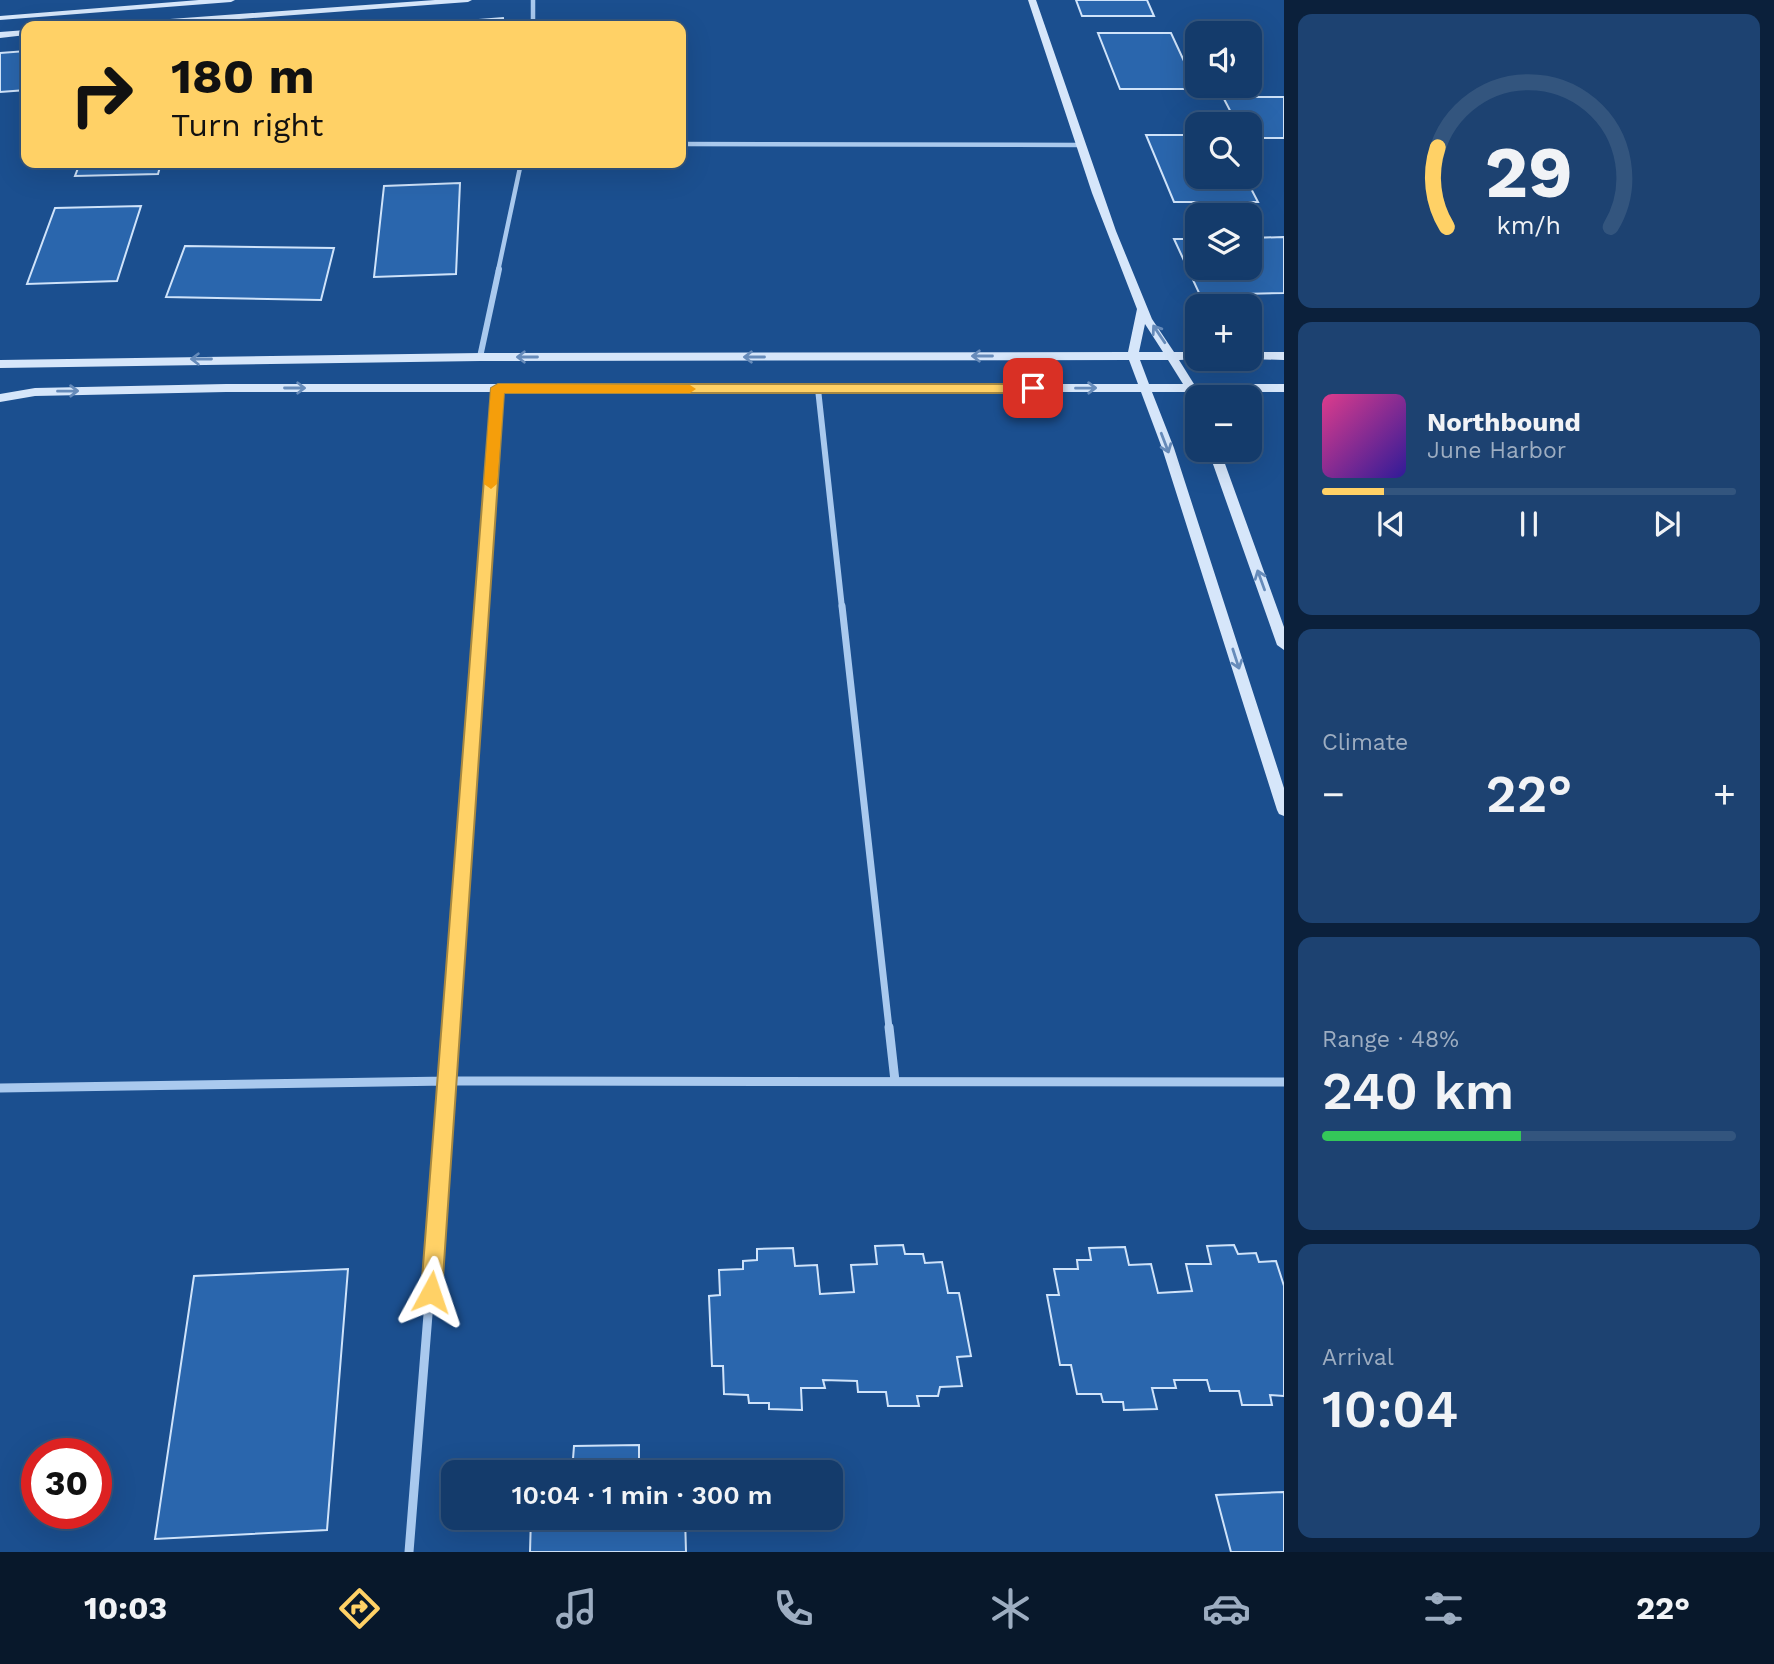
<!DOCTYPE html>
<meta charset="utf-8">
<style>
body{margin:0;font-family:"Work Sans",sans-serif;background:#1d4271;color:#f1f3f6;height:100vh;display:flex;flex-direction:column;font-size:26px;white-space:nowrap}
*{box-sizing:border-box;margin:0}
p{font-size:23px;color:#9dadc1}
.icon{flex:none;width:38px;height:38px;fill:none;stroke:currentColor;stroke-width:2;stroke-linecap:round;stroke-linejoin:round}
.map{position:relative;flex:1;overflow:hidden}
.drawer{display:flex;flex-direction:column;gap:14px;padding:14px;background:#0b203b;width:490px}
.drawer>*{flex:none}
.banner{position:absolute;left:21px;top:21px;width:665px;height:147px;border-radius:14px;box-shadow:0 7px 28px #0002,0 0 0 2px #33557e;background:#ffd166;color:#111;overflow:hidden}
.tools{position:absolute;left:1185px;top:21px;display:grid;gap:14px}
.tools a{display:grid;place-items:center;width:77px;height:77px;border-radius:14px;background:#143b6b;box-shadow:0 7px 28px #0002,0 0 0 2px #33557e;font-size:35px}
.speed{position:absolute;left:21px;top:1438px;display:flex;gap:14px;font-size:35px;font-weight:700;text-align:center}
.speed>*{display:grid;place-content:center;width:91px;height:91px;border-radius:50%;background:#143b6b;box-shadow:0 7px 28px #0002,0 0 0 2px #33557e;line-height:1}
.speed .limit{border:10px solid #d22;background:#fff;color:#111}
.pin{position:absolute;display:grid;place-items:center;width:60px;height:60px;color:#fff;margin:-30px;border-radius:14px;box-shadow:0 4px 10px #0006}
.me{position:absolute;width:77px;margin:-38px;rotate:5deg;stroke-linejoin:round;filter:drop-shadow(0 0 5px #0008)}
.turn{display:flex;align-items:center;gap:24px;height:147px;padding:0 35px;font-size:32px}
.turn .icon{width:91px;height:91px;stroke-width:2.5}
.turn b{display:block;font-size:49px;line-height:60px}
.big{font-size:52px;font-weight:600;line-height:1.1}
.drawer .widget{flex:1;display:flex;flex-direction:column;justify-content:center;gap:10px;min-width:0;padding:0 24px;border-radius:14px;background:#1d4271}
.drawer .dial{align-items:center;gap:0}
.dial svg{height:182px;overflow:visible;fill:none;stroke:#33557e;stroke-width:7;stroke-linecap:round;text-anchor:middle}
.dial text{fill:#f1f3f6;stroke:none}
.song{display:flex;align-items:center;gap:21px}
.cover{width:84px;height:84px;border-radius:10px;background:linear-gradient(135deg,hsl(330 70% 55%),hsl(250 70% 35%))}
.played{height:7px;border-radius:4px;background:linear-gradient(90deg,#ffd166 15%,#33557e 15%)}
.keys{display:flex;justify-content:space-around;direction:ltr}
.heat{display:flex;justify-content:space-between;align-items:center;font-size:38px;direction:ltr}
.charge{height:10px;border-radius:5px;background:linear-gradient(90deg,#34c759 48%,#33557e 0)}
.trip{position:absolute;left:441px;top:1460px;width:402px;height:70px;border-radius:14px;background:#143b6b;box-shadow:0 7px 28px #0002,0 0 0 2px #33557e;font-weight:600;line-height:70px;text-align:center}
.tabs{display:flex;height:112px;justify-content:space-around;align-items:center;background:#08182b;color:#9dadc1}
.tabs .icon{width:49px;height:49px}
.tabs .on{color:#ffd166}
.tabs b{font-size:32px;color:#f1f3f6}
main{display:flex;flex:1;min-height:0}
.map>svg:first-child{display:block}
.building{fill:#2a66ad;stroke:#cfe3fa;stroke-width:2}
.lines{fill:none;stroke-linecap:round;stroke-linejoin:round}
.street-far3{stroke:#a9c9ee;stroke-width:4.5}
.street-far2{stroke:#a9c9ee;stroke-width:6}
.street-far1{stroke:#a9c9ee;stroke-width:7}
.street{stroke:#a9c9ee;stroke-width:9}
.secondary{fill:#d6e6fa;fill-rule:evenodd}
.oneway{stroke:#668bba}
.route{fill:#ffd166;stroke:#a68842;stroke-width:2}
.slow{fill:#f59e0b}
</style>
<main>
<div class="map">
<svg width="1284" height="1552" viewBox="0 0 1284 1552">
<rect width="100%" height="100%" fill="#1b4f8f"/>
<path class="building" d="M 1076,0 L 1147,0 L 1154,16 L 1082,16 Z
M 503,18 L 504,26 L 402,26 Z
M 1098,33 L 1171,33 L 1197,89 L 1120,89 Z
M 26,51 L 26,90 L 0,92 L 0,53 Z
M 1223,97 L 1284,97 L 1284,138 L 1250,138 L 1250,124 L 1237,124 Z
M 1146,135 L 1197,135 L 1197,177 L 1245,177 L 1258,202 L 1174,202 Z
M 80,163 L 161,163 L 158,174 L 75,176 Z
M 460,183 L 456,274 L 374,277 L 384,186 Z
M 141,206 L 117,281 L 27,284 L 55,208 Z
M 1284,237 L 1284,293 L 1200,295 L 1174,239 L 1197,239 L 1197,268 L 1250,268 L 1250,238 Z
M 185,246 L 334,248 L 321,300 L 166,297 Z
M 903,1245 L 905,1254 L 923,1254 L 925,1263 L 942,1262 L 948,1293 L 959,1293 L 971,1356 L 957,1357 L 962,1386 L 940,1387 L 938,1396 L 917,1396 L 919,1406 L 888,1406 L 886,1392 L 858,1392 L 857,1381 L 823,1380 L 825,1388 L 801,1388 L 802,1410 L 769,1409 L 769,1403 L 749,1403 L 748,1395 L 724,1394 L 723,1366 L 712,1366 L 709,1296 L 720,1295 L 719,1270 L 743,1269 L 743,1261 L 757,1260 L 757,1249 L 793,1248 L 795,1266 L 817,1265 L 820,1294 L 854,1292 L 851,1265 L 877,1264 L 875,1246 Z
M 1234,1245 L 1238,1254 L 1256,1253 L 1259,1262 L 1276,1261 L 1284,1286 L 1284,1396 L 1270,1395 L 1272,1405 L 1242,1405 L 1239,1391 L 1210,1391 L 1207,1380 L 1174,1380 L 1176,1388 L 1152,1388 L 1157,1409 L 1124,1410 L 1123,1402 L 1103,1402 L 1101,1394 L 1077,1394 L 1071,1365 L 1060,1365 L 1047,1295 L 1059,1295 L 1054,1269 L 1078,1269 L 1077,1260 L 1091,1260 L 1089,1248 L 1125,1247 L 1129,1265 L 1151,1264 L 1158,1293 L 1192,1291 L 1186,1264 L 1211,1264 L 1207,1246 Z
M 348,1269 L 327,1530 L 155,1539 L 194,1276 Z
M 639,1445 L 639,1461 L 665,1460 L 665,1472 L 547,1472 L 548,1459 L 573,1459 L 574,1446 Z
M 1284,1492 L 1284,1552 L 1231,1552 L 1216,1495 Z
M 531,1517 L 685,1517 L 686,1552 L 530,1552 Z"/>
<g class="lines">
<path class="street-far3" d="M 533,0 L 533,26
M 681,144 L 1080,145
M 498,271 L 521,163"/>
<path class="street-far2" d="M 480,357 L 499,269
M 818,389 L 842,608
M 481,608 L 497,389"/>
<path class="street-far1" d="M 842,606 L 889,1028
M 451,1028 L 481,606"/>
<path class="street" d="M 889,1027 L 895,1081
M 0,1088 L 448,1081 L 1284,1082
M 409,1552 L 451,1027"/>
<path class="secondary" d="M 199,0 L 235,0 L 231,2 L 0,20 L 0,16 Z
M 435,0 L 472,0 L 468,2 L 146,26 L 111,26 L 115,23 Z
M 1028,0 L 1036,0 L 1116,231 L 1152,319 L 1174,352 L 1197,352 L 1197,359 L 1200,359 L 1179,360 L 1194,384 L 1284,384 L 1284,392 L 1198,392 L 1200,397 L 1197,397 L 1197,407 L 1193,406 L 1187,392 L 1152,392 L 1174,448 L 1284,788 L 1284,816 L 1279,814 L 1277,810 L 1162,448 L 1141,392 L 226,392 L 35,396 L 0,402 L 0,394 L 35,388 L 226,384 L 1138,384 L 1129,360 L 480,361 L 0,368 L 0,360 L 480,353 L 1128,352 L 1137,309 L 1092,193 ZM 1145,324 L 1163,352 L 1139,352 ZM 1140,360 L 1168,360 L 1183,384 L 1149,384 Z
M 26,30 L 26,35 L 0,38 L 0,32 Z
M 1250,352 L 1284,352 L 1284,360 L 1247,359 L 1250,359 Z
M 1208,450 L 1220,450 L 1284,627 L 1284,650 L 1277,645 Z"/>
</g>
<defs><path id="oneway-shaft" d="M-6 0H5M1.5-3L5.5 0L1.5 3" fill="none" stroke-width="1.6" stroke-linecap="round" stroke-linejoin="round" transform="scale(1.75)"/></defs>
<g class="oneway">
<use href="#oneway-shaft" transform="translate(1159 334) rotate(-124)"/>
<use href="#oneway-shaft" transform="translate(982 356) rotate(180)"/>
<use href="#oneway-shaft" transform="translate(527 357) rotate(180)"/>
<use href="#oneway-shaft" transform="translate(754 357) rotate(180)"/>
<use href="#oneway-shaft" transform="translate(201 359) rotate(180)"/>
<use href="#oneway-shaft" transform="translate(295 388)"/>
<use href="#oneway-shaft" transform="translate(1086 388) rotate(-1)"/>
<use href="#oneway-shaft" transform="translate(68 391) rotate(-1)"/>
<use href="#oneway-shaft" transform="translate(1165 443) rotate(69)"/>
<use href="#oneway-shaft" transform="translate(1261 580) rotate(-110)"/>
<use href="#oneway-shaft" transform="translate(1236 659) rotate(72)"/>
</g>
<path class="route" d="M 498,384 L 1033,384 L 1040,388 L 1033,393 L 504,393 L 442,1292 L 439,1299 L 431,1302 L 424,1299 L 421,1292 L 491,388 Z"/>
<path class="slow" d="M 498,384 L 690,385 L 696,389 L 690,393 L 504,393 L 497,484 L 491,489 L 484,484 L 491,388 Z"/>
</svg>
<div class="tools">
<a><svg class="icon" aria-label="sound" viewBox="0 0 24 24"><path d="M4 9h4l5-4v14l-5-4H4zM17 9q2 3 0 6"/></svg></a>
<a><svg class="icon" aria-label="search" viewBox="0 0 24 24"><circle cx="10" cy="10" r="6"/><path d="M15 15l6 6"/></svg></a>
<a><svg class="icon" aria-label="layers" viewBox="0 0 24 24"><path d="M12 4l9 5-9 5-9-5zM3 14l9 5 9-5"/></svg></a>
<a>+</a>
<a>−</a>
</div>
<div class="speed"><div class="limit">30</div></div>
<div class="pin" style="left:1033px;top:388px;background:#d93025"><svg class="icon" aria-label="arrive" viewBox="0 0 24 24"><path d="M6 21V4h12l-3 4 3 4H6"/></svg></div>
<svg class="me" style="left:431px;top:1292px" viewBox="-20 -20 40 40"><path d="M0-17L14 15 0 8-14 15z" fill="#ffd166" stroke="#fff" stroke-width="4"/></svg>
<div class="trip">10:04 · 1 min · 300 m</div>
<div class="banner">
<div class="turn"><svg class="icon" aria-label="right" viewBox="0 0 24 24"><path d="M7 20v-9h11M14 6l5 5-5 5"/></svg><div><b>180 m</b>Turn right</div></div>
</div>
</div>
<section class="drawer">
<div class="widget dial"><svg viewBox="0 0 100 80">
<path d="M14 69A42 42 0 1 1 86 69"/>
<path d="M14 69A42 42 0 0 1 10 34" stroke="#ffd166"/>
<text x="50" y="56" font-size="32" font-weight="700">29</text>
<text x="50" y="72" font-size="11">km/h</text>
</svg></div>
<div class="widget">
<div class="song"><i class="cover"></i><div><b>Northbound</b><p>June Harbor</p></div></div>
<div class="played"></div>
<div class="keys"><svg class="icon" aria-label="previous" viewBox="0 0 24 24"><path d="M18 5L8 12l10 7zM5 5v14"/></svg><svg class="icon" aria-label="pause" viewBox="0 0 24 24"><path d="M8 5v14M16 5v14"/></svg><svg class="icon" aria-label="next" viewBox="0 0 24 24"><path d="M6 5l10 7-10 7zM19 5v14"/></svg></div>
</div>
<div class="widget"><p>Climate</p>
<div class="heat"><a>−</a><b class="big">22°</b><a>+</a></div>
</div>
<div class="widget"><p>Range · 48%</p><b class="big">240 km</b><div class="charge"></div></div>
<div class="widget"><p>Arrival</p><b class="big">10:04</b></div>
</section>
</main>
<nav class="tabs">
<b>10:03</b>
<svg class="icon on" aria-label="directions" viewBox="0 0 24 24"><path d="M12 3l9 9-9 9-9-9zM9 14v-3h6M13 9l2 2-2 2"/></svg>
<svg class="icon" aria-label="music" viewBox="0 0 24 24"><path d="M9 18V5l10-2v13"/><circle cx="6" cy="18" r="3"/><circle cx="16" cy="16" r="3"/></svg>
<svg class="icon" aria-label="phone" viewBox="0 0 24 24"><path d="M5 4h4l2 5-3 2q2 4 5 5l2-3 5 2v4C11 20 4 13 5 4z"/></svg>
<svg class="icon" aria-label="climate" viewBox="0 0 24 24"><path d="M12 3v18M4 7l16 10M4 17L20 7"/></svg>
<svg class="icon" aria-label="car" viewBox="0 0 24 24"><path d="M5 17H2v-5l4-1 3-4h7l3 4 3 1v5h-3M9 17h6M6 11h13"/><circle cx="7" cy="17" r="2"/><circle cx="17" cy="17" r="2"/></svg>
<svg class="icon" aria-label="filters" viewBox="0 0 24 24"><path d="M4 7h16M4 17h16"/><circle cx="9" cy="7" r="2"/><circle cx="15" cy="17" r="2"/></svg>
<b>22°</b>
</nav>
